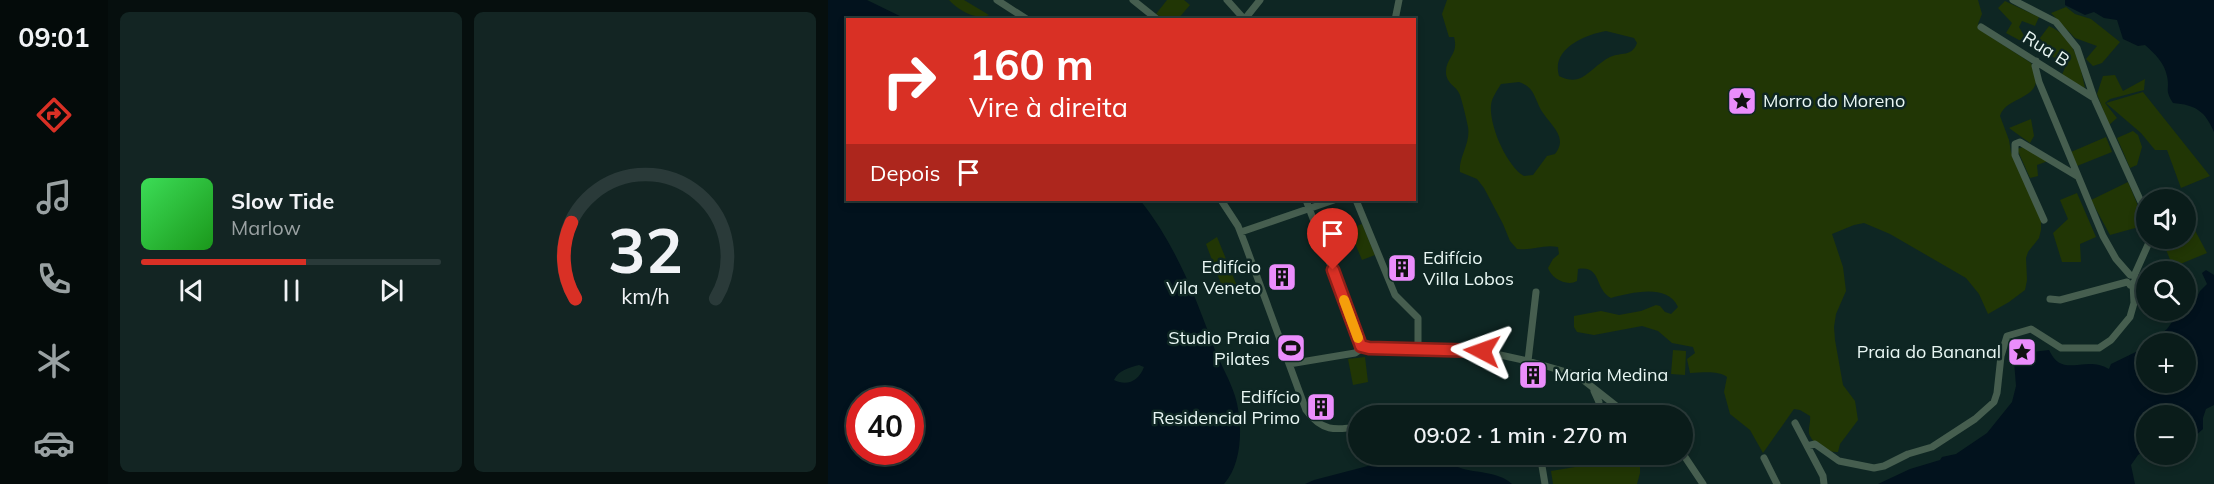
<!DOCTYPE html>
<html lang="pt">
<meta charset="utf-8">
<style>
body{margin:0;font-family:Mulish,sans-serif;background:#132523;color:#f1f3f6;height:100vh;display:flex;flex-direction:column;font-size:22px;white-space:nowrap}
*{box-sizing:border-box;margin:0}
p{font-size:20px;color:#99a1a2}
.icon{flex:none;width:33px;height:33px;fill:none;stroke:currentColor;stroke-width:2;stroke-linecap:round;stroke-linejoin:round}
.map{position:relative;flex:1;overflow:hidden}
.side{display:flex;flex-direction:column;gap:12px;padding:12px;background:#060f0e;width:720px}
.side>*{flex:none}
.hud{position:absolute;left:18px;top:18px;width:570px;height:183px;border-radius:0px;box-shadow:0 3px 9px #0003,0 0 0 2px #2a3a39;background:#d93025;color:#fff;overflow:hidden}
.buttons{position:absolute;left:1308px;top:189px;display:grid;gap:12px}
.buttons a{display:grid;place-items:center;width:60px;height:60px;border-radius:50%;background:#0a1c1a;box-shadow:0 3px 9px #0003,0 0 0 2px #2a3a39;font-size:30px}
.speed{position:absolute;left:18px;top:387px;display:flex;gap:12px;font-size:30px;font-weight:700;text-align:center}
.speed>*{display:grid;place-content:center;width:78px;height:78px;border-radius:50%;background:#0a1c1a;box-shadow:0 3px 9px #0003,0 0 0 2px #2a3a39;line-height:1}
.speed .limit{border:9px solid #d22;background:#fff;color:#111}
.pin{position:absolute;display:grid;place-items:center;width:51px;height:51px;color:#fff;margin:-62px -26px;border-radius:50% 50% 50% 0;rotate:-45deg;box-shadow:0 0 6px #0007}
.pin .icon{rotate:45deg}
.me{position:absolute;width:66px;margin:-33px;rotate:274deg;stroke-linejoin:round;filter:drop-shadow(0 0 4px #0008)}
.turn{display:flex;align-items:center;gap:21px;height:126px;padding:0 24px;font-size:27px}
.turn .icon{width:78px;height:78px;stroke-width:2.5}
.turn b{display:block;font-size:42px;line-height:51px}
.then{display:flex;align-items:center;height:57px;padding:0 24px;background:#0003;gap:12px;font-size:22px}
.side .card{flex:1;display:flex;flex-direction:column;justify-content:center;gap:9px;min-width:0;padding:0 21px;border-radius:9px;background:#132523}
.side .dial{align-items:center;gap:0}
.dial svg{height:156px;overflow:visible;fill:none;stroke:#2a3a39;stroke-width:7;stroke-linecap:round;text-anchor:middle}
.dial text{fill:#f1f3f6;stroke:none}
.song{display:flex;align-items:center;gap:18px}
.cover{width:72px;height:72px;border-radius:9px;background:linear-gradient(135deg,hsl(130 70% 55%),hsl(120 70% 35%))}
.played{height:6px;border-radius:3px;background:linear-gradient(90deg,#d93025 55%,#2a3a39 55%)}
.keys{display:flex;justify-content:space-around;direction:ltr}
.side .tiles{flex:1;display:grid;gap:12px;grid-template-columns:repeat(2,1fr)}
.trip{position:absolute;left:520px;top:405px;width:345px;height:60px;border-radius:30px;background:#0a1c1a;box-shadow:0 3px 9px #0003,0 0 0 2px #2a3a39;font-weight:600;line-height:60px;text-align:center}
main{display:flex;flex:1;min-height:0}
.tab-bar{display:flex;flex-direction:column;width:108px;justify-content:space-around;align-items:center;background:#040b0a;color:#99a1a2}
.tab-bar .icon{width:42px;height:42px}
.tab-bar .active{color:#d93025}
.tab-bar b{font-size:27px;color:#f1f3f6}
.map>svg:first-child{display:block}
.green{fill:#213605;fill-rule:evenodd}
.water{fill:#02121d;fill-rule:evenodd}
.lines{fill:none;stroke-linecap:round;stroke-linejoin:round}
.minor{stroke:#465e4f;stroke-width:7}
.route-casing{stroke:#8d1f18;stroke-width:15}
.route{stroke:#d93025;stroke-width:10}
.slow{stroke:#f59e0b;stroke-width:10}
.labels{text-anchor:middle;stroke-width:5;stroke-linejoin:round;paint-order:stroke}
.street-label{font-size:18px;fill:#e8f6f3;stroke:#0e2623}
.poi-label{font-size:18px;fill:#e8f6f3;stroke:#0e2623;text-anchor:end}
</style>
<main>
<nav class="tab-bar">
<b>09:01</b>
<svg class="icon active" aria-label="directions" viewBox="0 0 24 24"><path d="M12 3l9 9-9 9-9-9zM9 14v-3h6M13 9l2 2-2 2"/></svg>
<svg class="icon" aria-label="music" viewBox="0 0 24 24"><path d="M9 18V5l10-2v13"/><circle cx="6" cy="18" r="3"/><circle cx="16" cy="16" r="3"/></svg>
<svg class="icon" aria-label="phone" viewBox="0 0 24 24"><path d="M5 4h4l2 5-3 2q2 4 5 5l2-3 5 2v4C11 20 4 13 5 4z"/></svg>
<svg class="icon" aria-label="climate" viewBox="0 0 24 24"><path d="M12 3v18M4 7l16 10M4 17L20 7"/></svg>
<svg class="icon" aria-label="car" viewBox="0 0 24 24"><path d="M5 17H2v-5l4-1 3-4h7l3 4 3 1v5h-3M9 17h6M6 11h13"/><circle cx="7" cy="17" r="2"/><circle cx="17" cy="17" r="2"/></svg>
</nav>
<section class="side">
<div class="tiles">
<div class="card">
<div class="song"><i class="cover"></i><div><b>Slow Tide</b><p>Marlow</p></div></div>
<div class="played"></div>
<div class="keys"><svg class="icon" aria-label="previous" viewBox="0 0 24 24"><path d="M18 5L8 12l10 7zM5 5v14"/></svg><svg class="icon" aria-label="pause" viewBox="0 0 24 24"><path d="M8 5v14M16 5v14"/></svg><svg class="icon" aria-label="next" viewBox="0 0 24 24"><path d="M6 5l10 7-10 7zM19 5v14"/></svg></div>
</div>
<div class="card dial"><svg viewBox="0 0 100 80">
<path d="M14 69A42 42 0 1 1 86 69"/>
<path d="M14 69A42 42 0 0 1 12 30" stroke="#d93025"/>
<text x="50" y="56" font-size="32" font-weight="700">32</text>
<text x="50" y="72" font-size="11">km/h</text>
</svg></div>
</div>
</section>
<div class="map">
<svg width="1386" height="484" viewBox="0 0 1386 484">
<rect width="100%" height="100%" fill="#0e2623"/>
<path class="green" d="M 121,0 L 136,0 L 161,15 C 148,21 130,10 121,0 Z
M 339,0 L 356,0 L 362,5 L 350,19 L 336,19 L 328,14 Z
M 619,0 L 1150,0 L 1154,14 L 1150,24 L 1152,30 L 1203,63 C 1223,101 1178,94 1172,116 L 1181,140 L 1183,152 L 1198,182 L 1213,221 L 1213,230 L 1211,238 L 1200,252 L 1198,258 L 1199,280 L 1197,290 L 1181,302 L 1160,314 L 1151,294 L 1138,278 L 1062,234 L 1036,223 L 1026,225 L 1004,234 L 1015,267 L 1018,291 L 1008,314 L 1006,327 L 1007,340 L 1015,385 L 1027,401 L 1030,420 L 1012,444 L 1010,452 C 1001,453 986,445 982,436 C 979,430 983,423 982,416 L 972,410 L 966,409 L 935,453 L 922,430 L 902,414 L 896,392 L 899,377 C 889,370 874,373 862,373 L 859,359 L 867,353 L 865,347 L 844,343 L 830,331 L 814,326 L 766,335 L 749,332 L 746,327 L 746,316 L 773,311 L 791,315 L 813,311 L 828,305 L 832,306 L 837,312 L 843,314 L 850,307 C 839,283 803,293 783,298 C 766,289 774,265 750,269 L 749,281 C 739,287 723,278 720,268 L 725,259 L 731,254 L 730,247 C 715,244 703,251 689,249 L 682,241 L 675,224 L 656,188 L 649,179 L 632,172 C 630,158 643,143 640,127 C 638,117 635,105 632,95 C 629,86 618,84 618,72 C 618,57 631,55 626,37 L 621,37 L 614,14 ZM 778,31 L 806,38 L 809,43 C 804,57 793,52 782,57 C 771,62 760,76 750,79 C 744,81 737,79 731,76 C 723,49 756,35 778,31 ZM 691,82 C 706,87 706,97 713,110 C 722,125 741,137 727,154 L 719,156 L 705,175 L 696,176 C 679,166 661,126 663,105 C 664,97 669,91 673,84 Z
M 1177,1 L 1211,17 L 1207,26 L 1194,21 L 1191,27 L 1198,39 L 1191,40 L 1178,33 L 1184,23 L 1170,8 Z
M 1238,7 L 1247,14 L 1263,19 L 1292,42 L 1274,63 L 1265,66 L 1258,59 L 1269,46 L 1247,38 L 1223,13 Z
M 1221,26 C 1246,37 1252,63 1257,88 L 1233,77 L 1239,63 L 1211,51 L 1212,38 Z
M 1287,75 L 1295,91 L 1317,79 L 1316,90 L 1282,99 L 1277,103 L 1289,118 L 1281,125 L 1269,94 L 1275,76 Z
M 1315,92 L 1382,176 L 1353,188 L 1339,150 L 1327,150 L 1313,133 L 1278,103 Z
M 1203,119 L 1206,136 L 1202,143 L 1181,128 Z
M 1305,131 L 1310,135 L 1314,147 L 1309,165 L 1302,168 L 1289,138 Z
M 1278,137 L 1284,152 L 1249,166 L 1243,152 Z
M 1195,147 L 1220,161 L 1209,165 L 1210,176 L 1202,178 L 1189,149 Z
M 1300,182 L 1318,225 L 1282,235 L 1263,200 Z
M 1249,193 L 1268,237 L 1252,244 L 1253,262 L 1234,262 L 1225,233 L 1240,219 L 1232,200 Z
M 1362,221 L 1379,253 L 1345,267 L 1337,247 L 1350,243 L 1349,239 L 1358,238 L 1358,223 Z
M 534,224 L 547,255 L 534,260 L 521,229 Z
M 389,237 L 409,286 L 396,292 L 378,244 Z
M 845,350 L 858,351 L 857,375 L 843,374 Z
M 537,357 L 540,382 L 525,385 L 520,359 Z
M 763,455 L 784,455 L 785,459 L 812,455 L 812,473 L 809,484 L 725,484 L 723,471 L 765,464 Z"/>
<path class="water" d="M 0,0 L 39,0 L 78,19 L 20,20 L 20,200 L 312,200 C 348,245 367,296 387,350 C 393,365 402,380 407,396 C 415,422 415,463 396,484 L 0,484 ZM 311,365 L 316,367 C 311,380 300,387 286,380 C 291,370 300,368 311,365 ZM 32,400 L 82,400 L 82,452 L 32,452 Z
M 1237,0 L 1386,0 L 1386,132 C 1377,111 1368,105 1345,103 C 1336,89 1342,90 1339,76 C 1336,62 1327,54 1317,45 L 1310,46 L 1295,39 L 1289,20 L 1276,18 L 1266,12 L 1257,15 L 1237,5 Z
M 1378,270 L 1386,275 L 1386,405 L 1378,409 L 1375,418 L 1375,429 L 1358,444 L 1358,416 L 1318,416 L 1318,450 L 1310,455 L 1303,465 L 1307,484 L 1050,484 L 1082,469 L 1112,460 L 1114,457 L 1128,454 L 1159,433 L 1184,402 L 1188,386 L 1186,361 L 1203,352 L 1221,350 C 1235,380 1256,354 1281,369 L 1283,364 L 1318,347 L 1318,382 L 1358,382 L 1358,344 L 1322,343 L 1339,329 L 1352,311 L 1358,310 L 1358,306 L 1366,303 L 1372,291 L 1379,284 L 1374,273 Z
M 555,462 L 627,466 C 645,474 669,470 684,484 L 477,484 L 486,480 Z"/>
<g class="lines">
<path class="minor" d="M 169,0 L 200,20
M 305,0 L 330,20
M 399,0 L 417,20
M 1185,0 L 1228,22 L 1249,48 L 1266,98 L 1318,213
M 416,20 L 432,0
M 567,20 L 571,0
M 1153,27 L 1266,98
M 1208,61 L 1207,66 L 1211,82 L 1275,236 L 1288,259 L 1302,275
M 393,200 L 410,226 L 417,244 L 478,410 C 494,432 507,430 531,427
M 478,200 L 533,346
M 528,200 L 567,295 L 590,318 L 590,348
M 1216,220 L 1187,155 L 1187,144 L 1192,142 L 1249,176
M 413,232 L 506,200
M 1302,285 L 1308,281 L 1306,276 L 1323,238
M 1222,299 L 1232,300 L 1299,282
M 533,346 L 541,348 L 654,351 L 700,361 L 749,375 L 801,416
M 700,361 L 708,292
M 461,364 L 527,353 L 533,349 L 533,346
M 766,391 L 771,402 L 768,416
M 967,423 L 995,476 L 996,484
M 979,446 L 987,444 L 1011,461 L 1046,468 L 1056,466 L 1080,454 L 1104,447 L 1147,419 L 1166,402 L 1169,393 L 1173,356 L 1179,336 L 1203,329 L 1233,348 L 1271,348 L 1283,340 L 1302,317 L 1306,303 L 1305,284
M 712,454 L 717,484
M 855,454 L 875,484
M 936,458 L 949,484"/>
</g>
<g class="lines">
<g class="route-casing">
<path id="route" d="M 505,270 L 533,346 L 541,348 L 654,351"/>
</g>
<use href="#route" class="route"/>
<path class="slow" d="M 516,300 L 530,338"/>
</g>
<defs>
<g id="sight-square" transform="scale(1.5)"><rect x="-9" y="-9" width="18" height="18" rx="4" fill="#eb8dfc" stroke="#0e2623"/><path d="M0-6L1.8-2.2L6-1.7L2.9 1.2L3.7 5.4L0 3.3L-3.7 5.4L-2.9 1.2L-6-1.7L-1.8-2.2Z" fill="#111"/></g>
<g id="building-square" transform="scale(1.5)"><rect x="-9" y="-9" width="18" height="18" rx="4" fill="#eb8dfc" stroke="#0e2623"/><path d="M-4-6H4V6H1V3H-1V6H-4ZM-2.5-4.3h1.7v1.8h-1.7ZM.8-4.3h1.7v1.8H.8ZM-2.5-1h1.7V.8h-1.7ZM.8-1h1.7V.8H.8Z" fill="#111"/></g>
<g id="stadium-square" transform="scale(1.5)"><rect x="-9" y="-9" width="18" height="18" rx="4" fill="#eb8dfc" stroke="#0e2623"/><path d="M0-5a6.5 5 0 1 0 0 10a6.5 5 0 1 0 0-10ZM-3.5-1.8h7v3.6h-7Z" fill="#111"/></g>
</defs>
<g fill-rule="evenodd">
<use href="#sight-square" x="914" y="101"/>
<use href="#building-square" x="574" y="268"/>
<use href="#building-square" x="454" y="277"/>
<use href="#stadium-square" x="463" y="348"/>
<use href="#sight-square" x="1194" y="352"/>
<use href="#building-square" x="705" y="375"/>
<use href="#building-square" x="493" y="407"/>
</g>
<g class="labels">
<g class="street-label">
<text transform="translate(1218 49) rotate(32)" y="6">Rua B</text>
</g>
<g class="poi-label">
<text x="935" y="107" text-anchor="start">Morro do Moreno</text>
<text x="595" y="264" text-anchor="start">Edifício<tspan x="595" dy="21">Villa Lobos</tspan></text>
<text x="433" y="273">Edifício<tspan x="433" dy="21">Vila Veneto</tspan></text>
<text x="442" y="344">Studio Praia<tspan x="442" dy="21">Pilates</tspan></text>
<text x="1173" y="358">Praia do Bananal</text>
<text x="726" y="381" text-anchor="start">Maria Medina</text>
<text x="472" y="403">Edifício<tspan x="472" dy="21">Residencial Primo</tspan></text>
</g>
</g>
</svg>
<div class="buttons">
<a><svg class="icon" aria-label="sound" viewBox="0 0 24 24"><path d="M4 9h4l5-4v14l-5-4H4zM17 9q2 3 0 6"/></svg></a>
<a><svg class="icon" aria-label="search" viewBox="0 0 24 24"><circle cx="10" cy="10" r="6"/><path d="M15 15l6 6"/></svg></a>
<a>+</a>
<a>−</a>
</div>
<div class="speed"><div class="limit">40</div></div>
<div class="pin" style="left:505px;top:270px;background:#d93025"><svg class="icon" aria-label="arrive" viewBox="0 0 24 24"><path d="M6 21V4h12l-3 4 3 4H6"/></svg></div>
<svg class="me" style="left:654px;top:351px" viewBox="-20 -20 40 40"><path d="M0-17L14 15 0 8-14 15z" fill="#d93025" stroke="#fff" stroke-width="4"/></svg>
<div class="trip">09:02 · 1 min · 270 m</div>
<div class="hud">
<div class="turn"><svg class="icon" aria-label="right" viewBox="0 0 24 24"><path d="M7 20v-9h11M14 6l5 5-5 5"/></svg><div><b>160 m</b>Vire à direita</div></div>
<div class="then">Depois<svg class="icon" aria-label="arrive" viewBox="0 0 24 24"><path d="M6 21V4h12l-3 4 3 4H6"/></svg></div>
</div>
</div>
</main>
